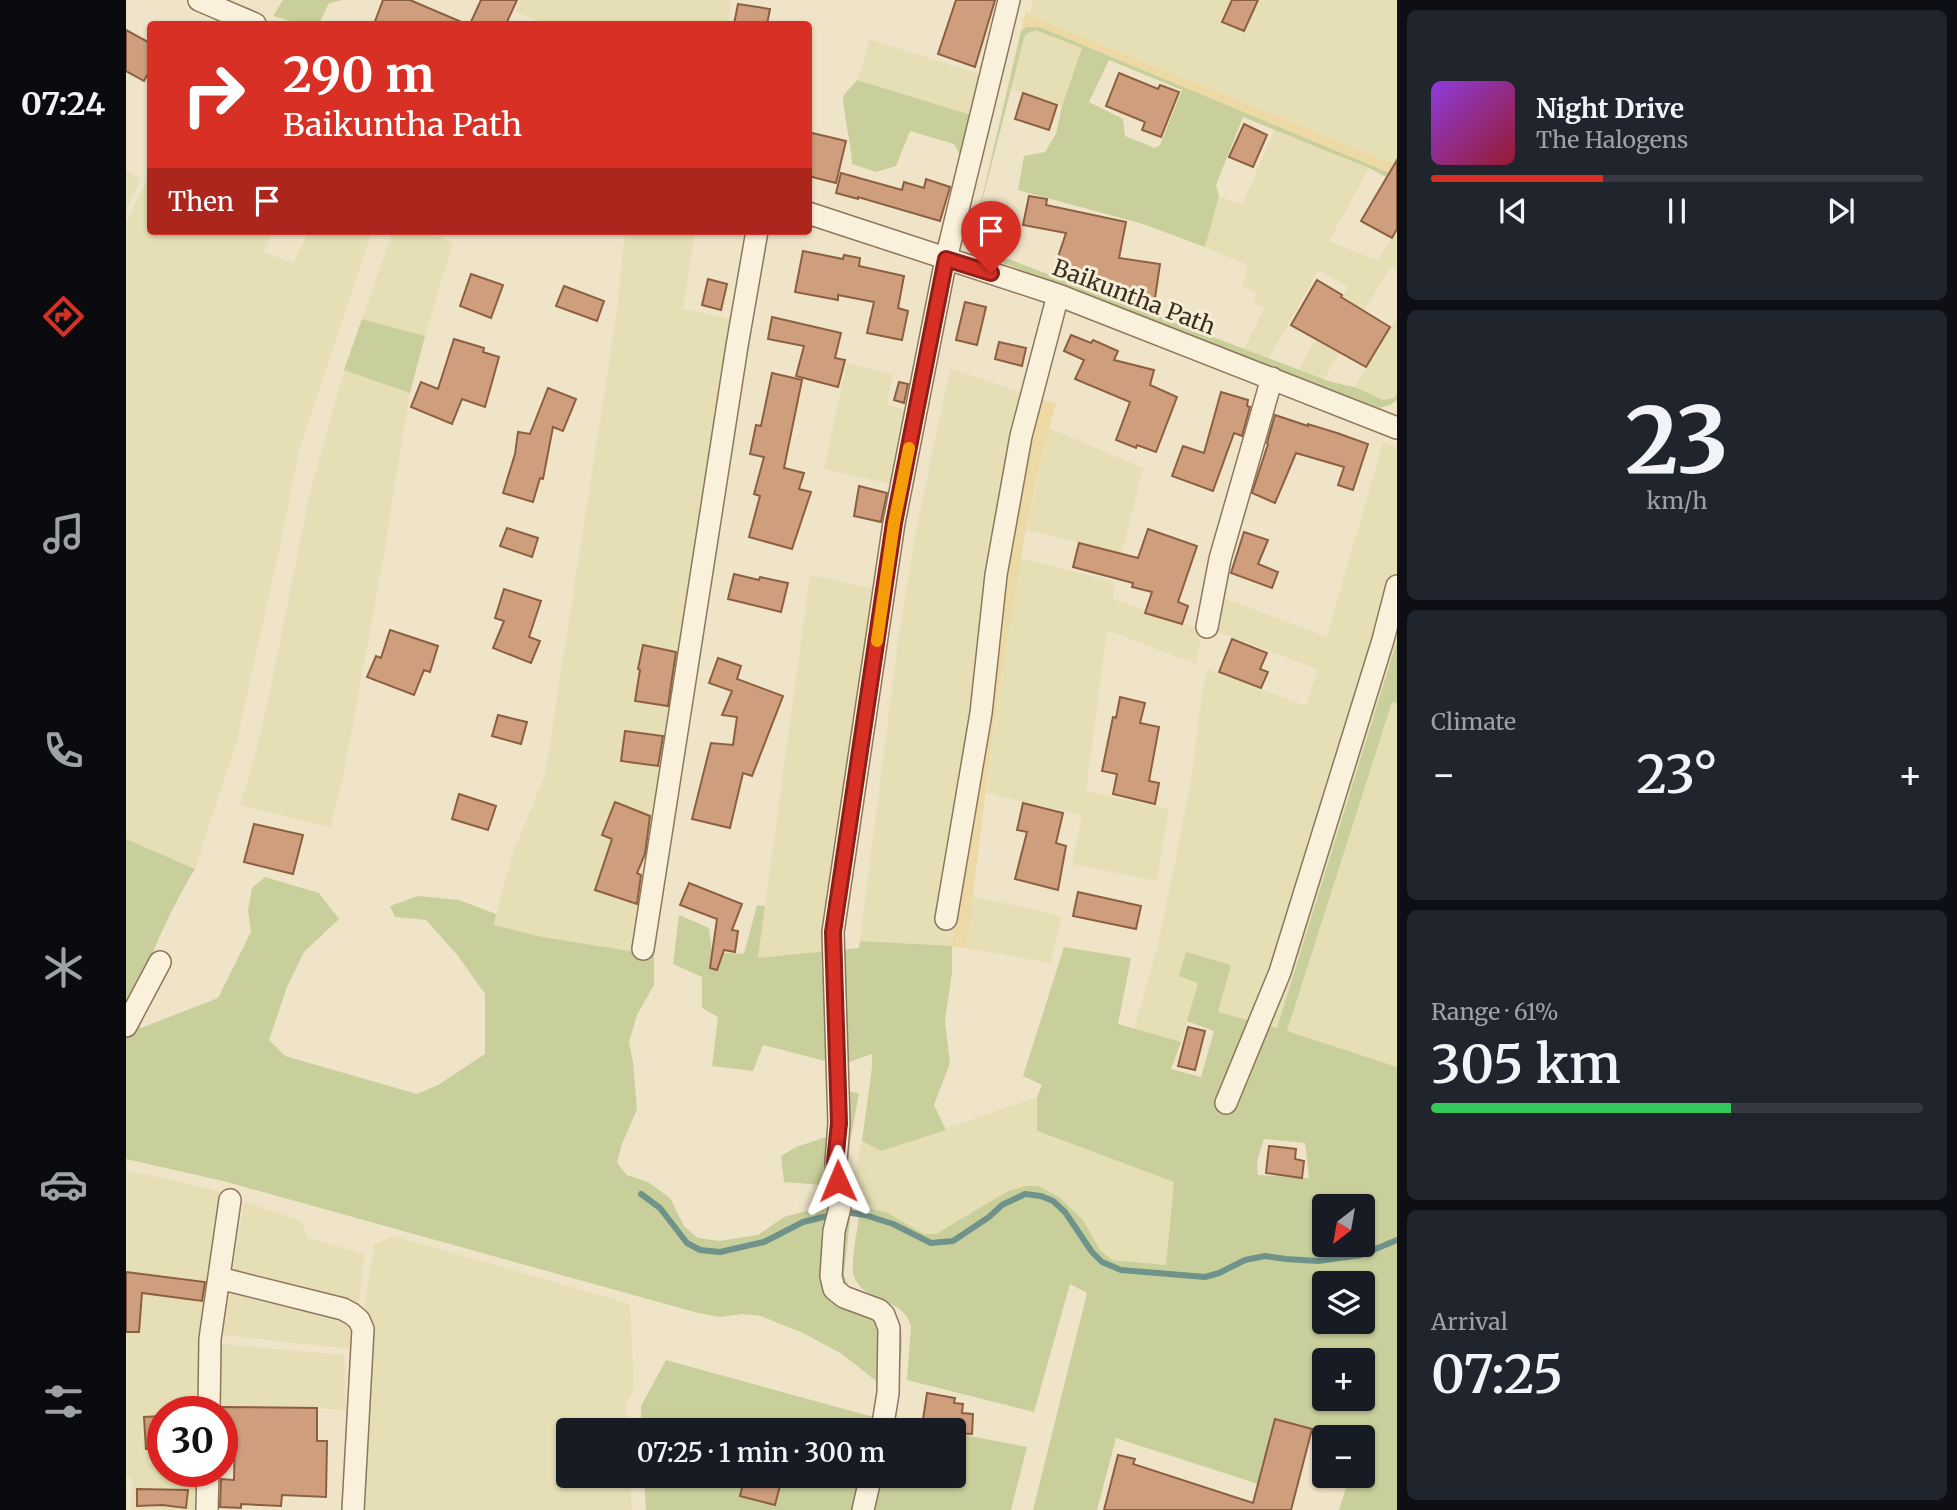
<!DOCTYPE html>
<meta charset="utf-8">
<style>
body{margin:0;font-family:Merriweather,serif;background:#20242c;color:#f1f3f6;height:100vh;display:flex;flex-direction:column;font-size:26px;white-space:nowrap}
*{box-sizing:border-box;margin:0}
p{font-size:23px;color:#9ea1a6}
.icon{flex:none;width:38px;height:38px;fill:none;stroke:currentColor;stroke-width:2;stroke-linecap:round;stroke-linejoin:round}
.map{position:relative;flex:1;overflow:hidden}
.sheet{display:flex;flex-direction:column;gap:10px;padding:10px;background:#0d0f14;width:560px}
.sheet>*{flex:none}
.banner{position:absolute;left:21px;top:21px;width:665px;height:214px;border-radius:7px;box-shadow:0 2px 5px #0004;background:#d93025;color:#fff;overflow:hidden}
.needle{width:46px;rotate:211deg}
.controls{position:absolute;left:1186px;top:1194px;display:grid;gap:14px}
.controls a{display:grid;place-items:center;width:63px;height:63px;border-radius:7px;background:#171b24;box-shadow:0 2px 5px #0004;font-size:35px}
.speed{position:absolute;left:21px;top:1396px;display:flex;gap:14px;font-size:35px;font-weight:700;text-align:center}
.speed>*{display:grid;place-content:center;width:91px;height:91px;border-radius:50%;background:#171b24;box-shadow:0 2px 5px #0004;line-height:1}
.speed .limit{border:10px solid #d22;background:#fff;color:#111}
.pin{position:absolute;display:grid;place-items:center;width:60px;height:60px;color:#fff;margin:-72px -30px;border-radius:50% 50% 50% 0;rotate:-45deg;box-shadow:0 0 7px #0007}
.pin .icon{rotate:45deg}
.me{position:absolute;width:77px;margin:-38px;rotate:359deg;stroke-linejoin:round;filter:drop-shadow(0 0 5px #0008)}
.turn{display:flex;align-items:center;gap:24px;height:147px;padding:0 21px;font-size:32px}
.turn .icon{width:91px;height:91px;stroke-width:2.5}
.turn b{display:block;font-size:49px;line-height:60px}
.then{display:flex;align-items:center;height:66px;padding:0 21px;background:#0003;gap:14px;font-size:26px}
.big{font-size:52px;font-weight:600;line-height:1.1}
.sheet .tile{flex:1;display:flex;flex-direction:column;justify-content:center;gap:10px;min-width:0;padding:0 24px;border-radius:10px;background:#20242c}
.sheet .dial{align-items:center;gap:0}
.dial b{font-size:91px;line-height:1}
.song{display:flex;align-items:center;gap:21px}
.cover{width:84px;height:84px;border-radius:10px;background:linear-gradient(135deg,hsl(270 70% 55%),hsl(350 70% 35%))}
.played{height:7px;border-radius:4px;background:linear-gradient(90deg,#d93025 35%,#363941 35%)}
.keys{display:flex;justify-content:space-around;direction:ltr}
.heat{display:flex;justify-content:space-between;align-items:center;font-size:38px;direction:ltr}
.charge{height:10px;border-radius:5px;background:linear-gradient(90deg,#34c759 61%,#363941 0)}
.trip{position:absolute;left:430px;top:1418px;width:410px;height:70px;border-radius:7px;background:#171b24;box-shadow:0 2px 5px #0004;font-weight:600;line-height:70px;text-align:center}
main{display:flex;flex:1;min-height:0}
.tabs{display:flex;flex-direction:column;width:126px;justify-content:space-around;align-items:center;background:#090b0e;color:#9ea1a6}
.tabs .icon{width:49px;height:49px}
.tabs .current{color:#d93025}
.tabs b{font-size:32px;color:#f1f3f6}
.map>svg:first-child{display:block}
.farmland{fill:#e6deb5}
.green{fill:#c9cf9b;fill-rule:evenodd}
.sand{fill:#ecd9a5}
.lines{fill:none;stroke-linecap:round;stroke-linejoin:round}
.stream{stroke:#6f938a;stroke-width:6}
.building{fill:#cf9f7d;stroke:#8d5f41;stroke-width:2}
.street-casing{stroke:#8d765c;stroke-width:24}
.street{stroke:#faf1dc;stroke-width:21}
.route-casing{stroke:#8d1f18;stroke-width:18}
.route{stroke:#d93025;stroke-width:12}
.slow{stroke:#f59e0b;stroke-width:12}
.labels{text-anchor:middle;stroke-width:6;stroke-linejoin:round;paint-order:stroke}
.street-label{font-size:23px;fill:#3d2e20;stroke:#f7eed8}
</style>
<main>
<nav class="tabs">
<b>07:24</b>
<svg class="icon current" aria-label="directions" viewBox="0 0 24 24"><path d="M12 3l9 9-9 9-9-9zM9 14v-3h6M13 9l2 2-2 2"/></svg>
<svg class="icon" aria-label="music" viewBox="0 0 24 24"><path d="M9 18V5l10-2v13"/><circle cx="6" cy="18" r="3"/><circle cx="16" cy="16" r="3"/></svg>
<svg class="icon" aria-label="phone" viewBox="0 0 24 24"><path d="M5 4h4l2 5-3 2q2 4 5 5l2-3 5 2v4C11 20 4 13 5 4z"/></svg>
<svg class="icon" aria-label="climate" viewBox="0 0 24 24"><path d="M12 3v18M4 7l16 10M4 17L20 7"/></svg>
<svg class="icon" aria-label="car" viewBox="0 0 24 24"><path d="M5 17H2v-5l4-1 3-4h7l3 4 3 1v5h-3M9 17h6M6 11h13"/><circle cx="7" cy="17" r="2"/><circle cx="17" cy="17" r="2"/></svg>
<svg class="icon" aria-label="filters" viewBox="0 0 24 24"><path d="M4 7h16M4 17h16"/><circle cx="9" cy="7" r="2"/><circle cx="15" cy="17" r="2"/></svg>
</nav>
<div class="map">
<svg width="1271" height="1510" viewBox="0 0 1271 1510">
<rect width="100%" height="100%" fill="#f0e4c8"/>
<path class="farmland" d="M 394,0 L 605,0 L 602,24 L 420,24 L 390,12 Z
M 907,0 L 1271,0 L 1271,165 L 903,15 Z
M 909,30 L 956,48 L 936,106 L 885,89 L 899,34 Z
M 743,39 L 866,78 L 859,120 L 731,80 L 738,61 Z
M 1149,129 L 1243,168 L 1203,241 L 1252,261 L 1271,229 L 1271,269 L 1265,266 L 1198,379 L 1172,370 L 1222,287 L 1192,270 L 1143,358 L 1118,349 L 1139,307 L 1128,303 L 1131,293 L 1116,286 L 1122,265 L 1079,247 L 1093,196 L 1116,205 Z
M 0,170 L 15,179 L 0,210 Z
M 24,172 L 24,231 L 147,231 L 138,252 L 167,263 L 183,231 L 246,231 L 174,447 L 157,532 L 110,745 L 69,869 L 0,839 L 0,223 Z
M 267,231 L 295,231 L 327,242 L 299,336 L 236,319 Z
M 499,231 L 569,231 L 557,309 L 624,323 L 528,955 L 411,936 L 367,925 L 388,850 L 419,775 L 491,311 Z
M 1271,317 L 1271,394 L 1268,398 L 1257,401 L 1229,387 Z
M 721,363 L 767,375 L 761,405 L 794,413 L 778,487 L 698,469 Z
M 824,368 L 914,399 L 862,659 L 826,946 L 734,941 L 772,641 L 790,531 Z
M 218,370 L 284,393 L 256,565 L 217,778 L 204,827 L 114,805 L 130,752 L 143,696 L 184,493 Z
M 923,428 L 1017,468 L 996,553 L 901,530 Z
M 1257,442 L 1271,447 L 1271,641 L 1151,1028 L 1092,1012 L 1072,983 L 1055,1042 L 1008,1029 L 1032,945 L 1053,843 L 1067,767 L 1074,708 L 1081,669 L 1180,706 L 1192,669 L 1089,631 L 1095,597 L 1201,637 Z
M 894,558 L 989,582 L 987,599 L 1076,630 L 1070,664 L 981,630 L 960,791 L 1043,809 L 1031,881 L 946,864 L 956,815 L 860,793 L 884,613 Z
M 684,575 L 762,592 L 717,950 L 632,958 Z
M 1266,701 L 1271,703 L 1271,1067 L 1161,1031 Z
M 846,896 L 936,916 L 924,963 L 840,948 Z
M 911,1097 L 911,1132 L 1049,1182 L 1040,1265 L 986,1260 L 974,1250 L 957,1220 L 933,1197 L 913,1186 L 900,1186 L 882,1191 L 810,1234 L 798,1234 L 760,1212 L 734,1206 L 728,1174 L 736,1141 L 755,1151 Z
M 0,1170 L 97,1192 L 74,1353 L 73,1412 L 37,1412 L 37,1472 L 71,1472 L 69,1510 L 5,1510 L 6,1478 L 0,1477 Z
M 118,1202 L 175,1221 L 182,1238 L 239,1254 L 227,1349 L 96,1335 Z
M 267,1236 L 504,1304 L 508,1389 L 500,1403 L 501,1430 L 443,1430 L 443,1475 L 504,1475 L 506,1510 L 230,1510 L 235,1330 L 248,1245 Z
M 95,1344 L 218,1355 L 220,1410 L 191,1408 L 91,1406 Z"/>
<path class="green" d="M 157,0 L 217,0 L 203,3 L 193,24 L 175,24 L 147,16 Z
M 907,26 L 914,27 L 1271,176 L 1271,183 L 1243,168 L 1117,117 L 1090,185 L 1093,196 L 1079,247 L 1017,224 L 892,190 L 898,156 L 919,152 L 930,134 L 936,106 L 956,48 L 909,30 L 899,35 L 848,232 L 895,31 L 900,27 ZM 983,60 L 1056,90 L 1034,145 L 1029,148 L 999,136 L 997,119 L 963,102 Z
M 731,80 L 858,119 L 835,157 L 828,144 L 784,131 L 770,166 L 750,172 L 726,164 C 725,141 718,120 717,96 Z
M 848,246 L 1205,382 L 1229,387 L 1257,400 L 1268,398 L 1271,394 L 1271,400 L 1264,405 L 1254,408 L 856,255 L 851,252 Z
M 236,319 L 299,336 L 284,393 L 218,370 Z
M 1271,641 L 1271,703 L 1266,702 L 1161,1031 L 1271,1067 L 1271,1510 L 1213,1510 L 1224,1475 L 1237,1475 L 1237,1437 L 1186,1429 L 1149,1419 L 1132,1484 L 990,1438 L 971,1510 L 907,1510 L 961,1293 L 944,1284 L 908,1412 L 781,1380 L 785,1327 C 779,1296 734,1304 727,1273 C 725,1261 733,1222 734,1206 L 760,1212 L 798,1234 L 810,1234 L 882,1191 L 900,1186 L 913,1186 L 933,1197 L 957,1220 L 974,1250 L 986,1260 L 1040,1265 L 1048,1182 L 911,1131 L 911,1097 L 916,1085 L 897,1076 L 938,947 L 1005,958 L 992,1024 L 1055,1042 L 1045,1069 L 1075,1077 L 1088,1031 L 1061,1021 L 1072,983 L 1053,976 L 1060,952 L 1105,965 L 1092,1012 L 1151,1028 ZM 1138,1139 L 1179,1143 L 1183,1178 L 1132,1175 L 1131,1161 ZM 1199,1206 L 1237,1206 L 1237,1244 L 1199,1244 ZM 1199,1283 L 1237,1283 L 1237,1321 L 1199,1321 ZM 1199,1360 L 1237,1360 L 1237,1398 L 1199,1398 Z
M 0,839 L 69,869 C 42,913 19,966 5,1016 L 15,1028 L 92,998 L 125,932 L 122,910 L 126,888 L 139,877 L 193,893 L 213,919 L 178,952 L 161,987 L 143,1040 L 159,1056 L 291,1094 L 312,1085 L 359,1054 L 359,994 L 332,956 L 300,920 L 269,917 L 264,906 L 292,896 L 333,900 L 370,914 L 368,925 L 411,936 L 528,955 L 528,985 L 511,1015 L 503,1042 L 507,1062 L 511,1109 L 496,1144 L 491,1163 L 501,1175 L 522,1182 L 544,1198 L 558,1226 L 572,1238 L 593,1241 L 632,1235 L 658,1217 L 687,1209 L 700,1195 L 696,1185 L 658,1182 L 655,1156 L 670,1147 L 700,1137 L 707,1090 L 733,1093 L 718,1176 L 726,1202 L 718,1274 C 725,1300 743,1299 762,1312 C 765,1314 769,1316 771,1319 C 782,1333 772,1378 769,1396 L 716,1354 L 677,1333 L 635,1316 L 617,1314 L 594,1317 L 572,1313 L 97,1181 L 0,1159 Z
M 631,905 L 639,906 L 632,958 L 733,948 L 734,941 L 826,946 L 826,972 L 819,1021 L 824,1063 L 808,1105 L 820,1130 L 755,1151 L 736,1141 L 746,1067 L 746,1054 L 715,1065 L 637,1045 L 627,1071 L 586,1066 L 592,1017 L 576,1008 L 576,977 L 547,964 L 553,915 L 583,928 L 586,952 L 618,954 Z
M 540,1360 L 751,1418 L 748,1430 L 515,1430 L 515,1406 Z
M 828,1433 L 901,1447 L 885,1510 L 749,1510 L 756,1475 L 828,1475 Z
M 518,1475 L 738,1475 L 730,1510 L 520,1510 Z"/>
<path class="sand" d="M 900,10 L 903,15 L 1271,165 L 1271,176 L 914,27 L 900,27 L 895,31 Z
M 914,399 L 930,403 C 881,581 864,766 840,948 L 826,946 L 862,659 L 878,551 Z"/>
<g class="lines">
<path class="stream" d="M 515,1194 L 534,1208 L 561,1243 L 574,1250 L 594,1252 L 638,1242 L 677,1222 L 719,1212 L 739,1215 L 767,1224 L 805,1243 L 827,1241 L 863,1217 L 876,1205 L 899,1194 L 915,1196 L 927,1201 L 939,1212 L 966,1252 L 976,1262 L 995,1270 L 1079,1277 L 1093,1273 L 1119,1260 L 1139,1256 L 1160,1259 L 1192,1261 L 1235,1255 L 1271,1240"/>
</g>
<path class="building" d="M 257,0 L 284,0 L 340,24 L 248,24 Z
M 355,0 L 391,0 L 380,24 L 344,24 Z
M 830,0 L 869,0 L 849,67 L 812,54 Z
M 1106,0 L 1132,0 L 1118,31 L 1096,22 Z
M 612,4 L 644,9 L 641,24 L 608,24 Z
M 0,30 L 24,43 L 24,70 L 18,81 L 0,71 Z
M 993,73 L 1032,89 L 1034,85 L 1053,92 L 1035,137 L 1016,130 L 1019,122 L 980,106 Z
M 897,93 L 931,105 L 923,130 L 889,119 Z
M 1118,124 L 1141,135 L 1127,167 L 1103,157 Z
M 682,132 L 720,141 L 710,183 L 682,176 Z
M 1271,160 L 1271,229 L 1266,238 L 1235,221 Z
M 715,173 L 776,190 L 778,182 L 798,188 L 800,179 L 824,187 L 814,221 L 732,197 L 732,199 L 710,193 Z
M 903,196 L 921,199 L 920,205 L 1000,222 L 993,258 L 1034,264 L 1028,305 L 1003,301 L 1003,299 L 928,269 L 940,233 L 897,225 Z
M 866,222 L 887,227 L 881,251 L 860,246 Z
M 677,251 L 717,259 L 718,255 L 734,258 L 733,266 L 778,276 L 772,308 L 782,311 L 776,340 L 741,333 L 748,302 L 712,295 L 712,300 L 669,292 Z
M 345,274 L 377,285 L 365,318 L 334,306 Z
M 582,279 L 601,284 L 595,310 L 576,305 Z
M 1191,280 L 1216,295 L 1215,297 L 1264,327 L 1240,367 L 1165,325 Z
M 438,286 L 478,301 L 471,321 L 430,306 Z
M 839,302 L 860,307 L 851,345 L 830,340 Z
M 646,317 L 715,333 L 709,358 L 719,360 L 712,387 L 670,376 L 678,346 L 642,339 Z
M 945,335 L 965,343 L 967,340 L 992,351 L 988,360 L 1028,370 L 1024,385 L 1051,397 L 1030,452 L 1011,445 L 1010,448 L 990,440 L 1004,402 L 949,379 L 958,360 L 938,351 Z
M 328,339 L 358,348 L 357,352 L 373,357 L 359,407 L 336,399 L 326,424 L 285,407 L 295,382 L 312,389 Z
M 873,342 L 900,348 L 896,366 L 869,359 Z
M 646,373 L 676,380 L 658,468 L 678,473 L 673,489 L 685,492 L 666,549 L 623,537 L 634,496 L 628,494 L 638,457 L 624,454 L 630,425 L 635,426 Z
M 773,382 L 782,384 L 778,403 L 768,400 Z
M 422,388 L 450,399 L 437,431 L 427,427 L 417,479 L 414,478 L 407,502 L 377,493 L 389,454 L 392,432 L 404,434 Z
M 1095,392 L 1122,400 L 1121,406 L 1124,407 L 1116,436 L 1108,433 L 1087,491 L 1046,476 L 1057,446 L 1078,453 Z
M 1149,415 L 1182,426 L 1182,424 L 1211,433 L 1242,444 L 1227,490 L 1212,485 L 1218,467 L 1170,453 L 1149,503 L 1126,493 L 1142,444 L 1141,443 Z
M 733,486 L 761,493 L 755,522 L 728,516 Z
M 381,528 L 412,538 L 406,557 L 374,546 Z
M 1022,529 L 1071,546 L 1052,602 L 1062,606 L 1056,624 L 1019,613 L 1026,592 L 1006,587 L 1007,583 L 947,567 L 953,543 L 1012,558 Z
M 1118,532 L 1142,540 L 1132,564 L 1152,572 L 1146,588 L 1105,573 Z
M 608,574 L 633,580 L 634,577 L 662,583 L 655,612 L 602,599 Z
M 378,589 L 415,601 L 403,637 L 414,641 L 405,663 L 367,648 L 378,621 L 369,618 Z
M 264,630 L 312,646 L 304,672 L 298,670 L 288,695 L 241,677 L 250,656 L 255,658 Z
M 1106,639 L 1141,653 L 1134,669 L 1142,672 L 1135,688 L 1093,672 Z
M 517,645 L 550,652 L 542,706 L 509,701 L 514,670 L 512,669 Z
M 592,658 L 615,666 L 611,679 L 657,696 L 626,776 L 617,773 L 604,828 L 566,819 L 585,743 L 607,745 L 611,717 L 596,715 L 606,691 L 583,683 Z
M 994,697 L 1019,703 L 1014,723 L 1033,727 L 1023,781 L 1033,783 L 1029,804 L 987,794 L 991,774 L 976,771 L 987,717 L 990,718 Z
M 372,715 L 401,722 L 395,744 L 366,736 Z
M 499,731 L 537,736 L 532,766 L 495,761 Z
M 333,794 L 370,806 L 362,830 L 326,819 Z
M 489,802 L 524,816 L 519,854 L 511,873 L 515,875 L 511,904 L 469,890 L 486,839 L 476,835 Z
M 897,803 L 937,813 L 930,843 L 940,846 L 932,890 L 889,879 L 901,832 L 891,830 Z
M 128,824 L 177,835 L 167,874 L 118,862 Z
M 563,883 L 616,904 L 606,930 L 612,931 L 609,952 L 598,950 L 591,970 L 584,968 L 591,919 L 554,905 Z
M 952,892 L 1015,906 L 1010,929 L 947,916 Z
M 1062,1027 L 1079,1031 L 1069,1070 L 1052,1066 Z
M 1143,1146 L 1170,1149 L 1169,1159 L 1178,1161 L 1176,1178 L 1140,1173 Z
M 0,1272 L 79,1282 L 76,1301 L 16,1293 L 13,1332 L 0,1332 Z
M 801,1393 L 829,1398 L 828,1403 L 837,1404 L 836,1413 L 847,1414 L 846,1434 L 828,1433 L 828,1430 L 796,1426 Z
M 96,1407 L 191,1408 L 191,1441 L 201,1441 L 200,1497 L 156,1495 L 155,1506 L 115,1504 L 115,1508 L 94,1507 L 95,1479 L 108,1480 L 109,1428 L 96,1428 Z
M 37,1416 L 37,1449 L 20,1449 L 18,1417 Z
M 1149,1419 L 1186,1429 L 1165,1510 L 978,1510 L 992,1455 L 1009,1459 L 1007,1464 L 1127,1503 Z
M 619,1475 L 643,1475 L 656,1478 L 649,1505 L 614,1496 Z
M 11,1489 L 62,1490 L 60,1508 L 36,1505 L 11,1506 Z"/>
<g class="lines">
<g class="street-casing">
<path id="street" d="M 73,0 L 129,24
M 682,213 L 932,295 L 1271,428
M 1081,627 L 1094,559 L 1146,378
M 820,919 L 855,713 L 870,575 L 895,436 L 932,295
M 517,949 L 611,346 L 631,231
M 0,1026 L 34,962
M 1100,1103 L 1154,972 L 1257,640 L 1271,586
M 93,1278 L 217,1309 L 226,1314 L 233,1320 L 237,1329 L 227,1510
M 83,1412 L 84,1339 L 104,1200
M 756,1430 L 762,1393 L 763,1328 L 758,1315 L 753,1310 L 718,1297 L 708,1289 L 705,1276 L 708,1231 L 714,1207 L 710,1162 L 713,1123 L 707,932 L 768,523 L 820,259 L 883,0
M 81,1510 L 82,1472
M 737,1510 L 745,1475"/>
</g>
<use href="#street" class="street"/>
</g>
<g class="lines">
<g class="route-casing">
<path id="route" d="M 712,1181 L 709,1162 L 713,1123 L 707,932 L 768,523 L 820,259 L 865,273"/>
</g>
<use href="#route" class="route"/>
<path class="slow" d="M 751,641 L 768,523 L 783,448"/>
</g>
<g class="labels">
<g class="street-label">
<text transform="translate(1008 297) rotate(21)" y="8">Baikuntha Path</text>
</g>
</g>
</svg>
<div class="controls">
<a><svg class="needle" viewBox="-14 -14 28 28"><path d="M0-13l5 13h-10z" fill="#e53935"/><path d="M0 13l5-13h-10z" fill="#9ea1a6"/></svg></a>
<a><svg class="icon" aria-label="layers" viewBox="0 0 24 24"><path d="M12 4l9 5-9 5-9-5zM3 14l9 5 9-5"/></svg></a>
<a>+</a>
<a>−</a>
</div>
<div class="speed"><div class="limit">30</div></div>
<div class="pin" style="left:865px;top:273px;background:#d93025"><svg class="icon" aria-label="arrive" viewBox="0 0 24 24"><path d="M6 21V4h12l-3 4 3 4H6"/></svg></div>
<svg class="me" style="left:712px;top:1181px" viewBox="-20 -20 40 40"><path d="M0-17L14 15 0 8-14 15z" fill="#d93025" stroke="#fff" stroke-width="4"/></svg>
<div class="trip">07:25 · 1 min · 300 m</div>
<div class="banner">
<div class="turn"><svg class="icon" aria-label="right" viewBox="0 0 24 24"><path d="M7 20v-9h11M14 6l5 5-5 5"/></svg><div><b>290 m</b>Baikuntha Path</div></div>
<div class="then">Then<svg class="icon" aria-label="arrive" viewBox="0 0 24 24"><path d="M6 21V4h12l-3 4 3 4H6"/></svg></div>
</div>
</div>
<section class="sheet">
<div class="tile">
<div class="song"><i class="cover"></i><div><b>Night Drive</b><p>The Halogens</p></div></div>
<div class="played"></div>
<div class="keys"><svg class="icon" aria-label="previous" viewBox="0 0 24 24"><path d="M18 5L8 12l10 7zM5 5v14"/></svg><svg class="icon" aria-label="pause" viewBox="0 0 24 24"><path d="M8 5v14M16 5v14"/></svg><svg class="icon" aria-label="next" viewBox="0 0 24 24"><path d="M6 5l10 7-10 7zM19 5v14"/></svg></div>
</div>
<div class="tile dial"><b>23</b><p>km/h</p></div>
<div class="tile"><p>Climate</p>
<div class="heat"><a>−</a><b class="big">23°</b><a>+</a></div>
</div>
<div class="tile"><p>Range · 61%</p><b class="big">305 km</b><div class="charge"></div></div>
<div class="tile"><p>Arrival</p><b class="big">07:25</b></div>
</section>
</main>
